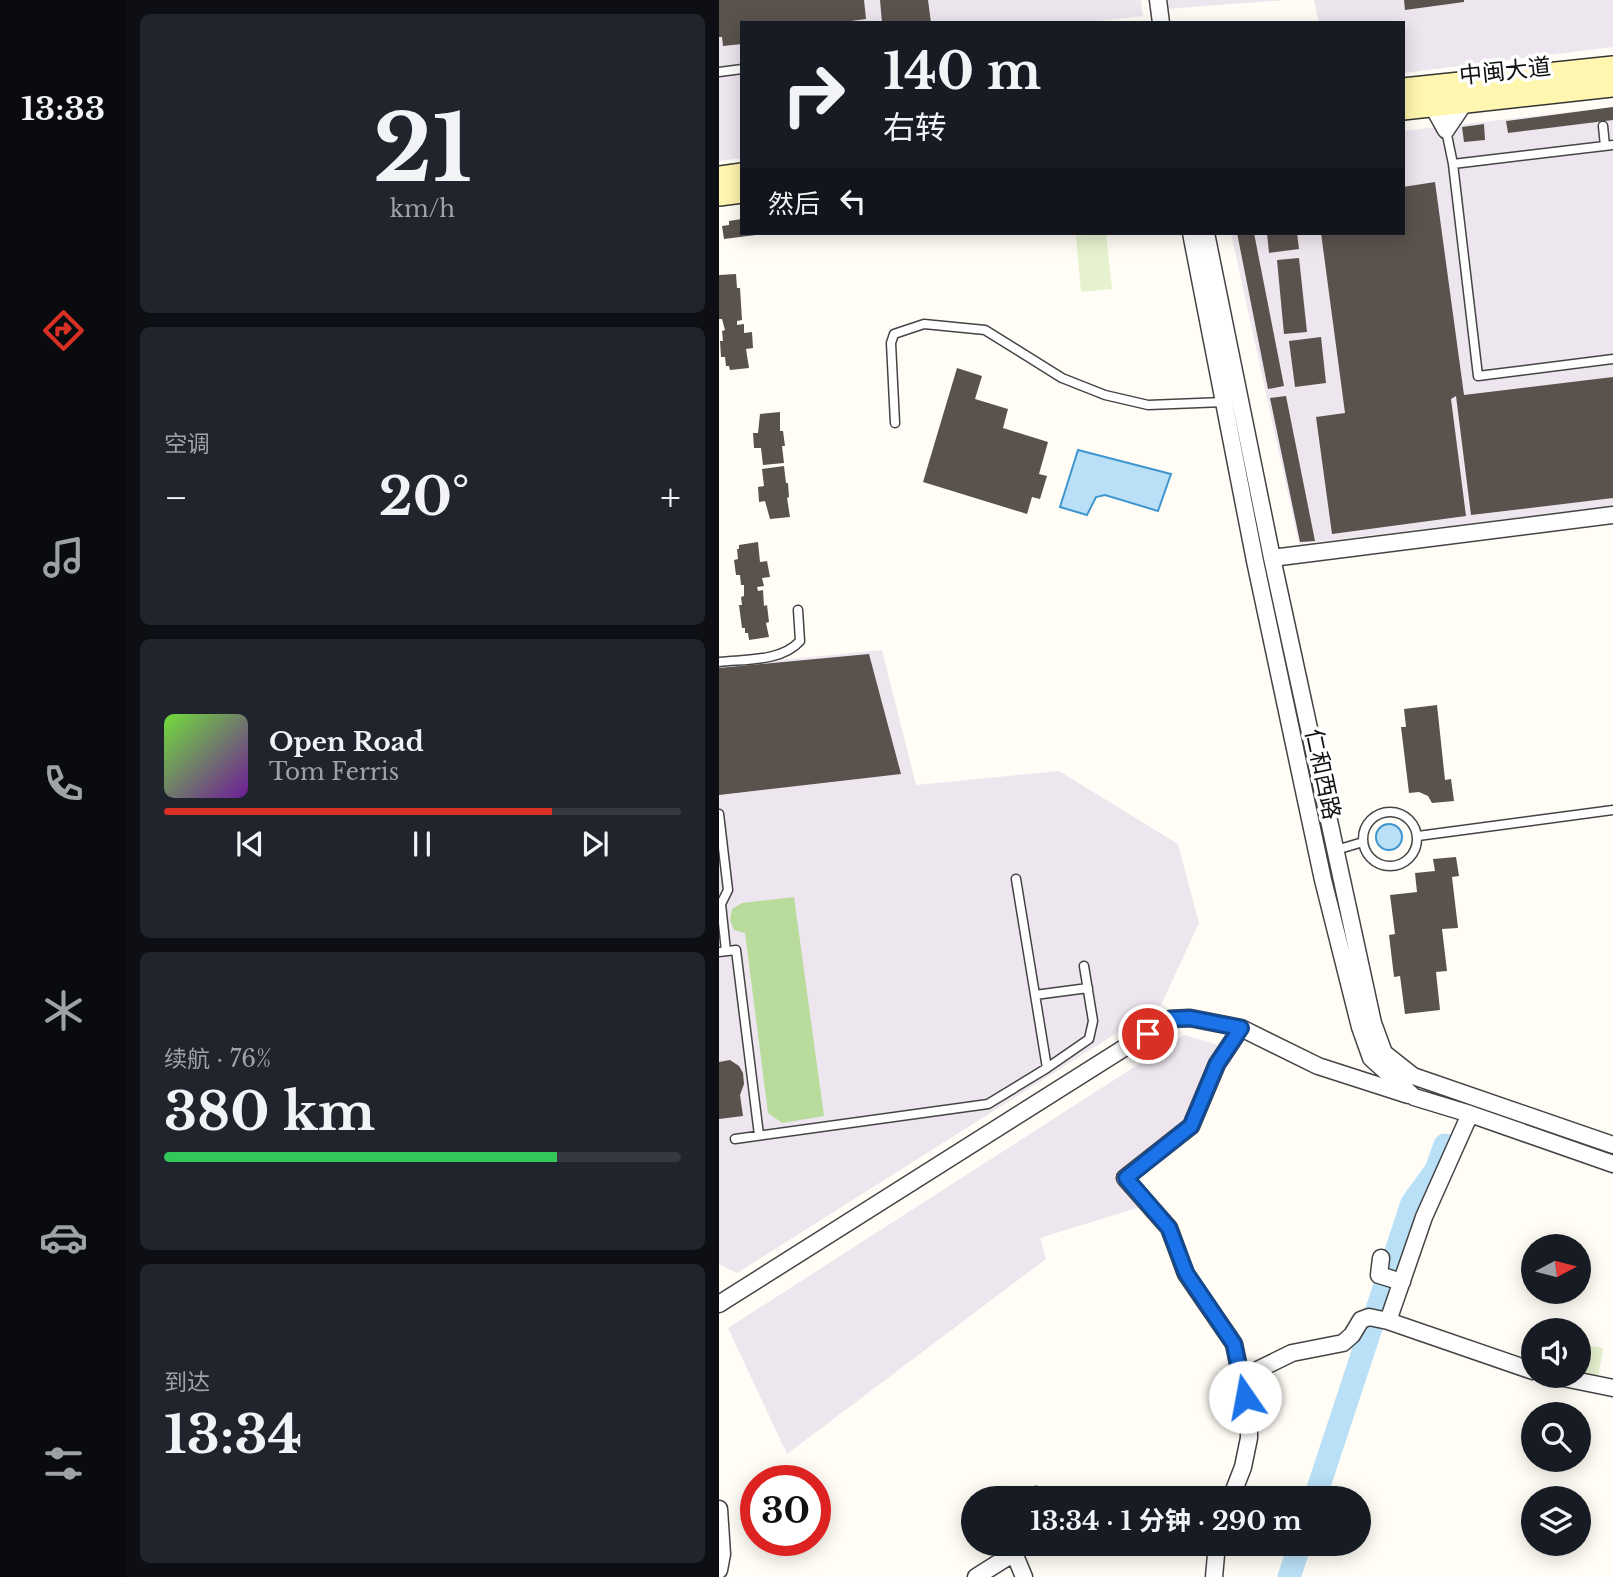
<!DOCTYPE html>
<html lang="zh">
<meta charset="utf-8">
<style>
body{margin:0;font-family:"Libre Baskerville","Noto Sans SC",serif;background:#20242c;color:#f1f3f6;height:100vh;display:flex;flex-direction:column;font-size:26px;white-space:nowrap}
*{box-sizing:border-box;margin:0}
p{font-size:23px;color:#9ea1a6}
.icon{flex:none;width:38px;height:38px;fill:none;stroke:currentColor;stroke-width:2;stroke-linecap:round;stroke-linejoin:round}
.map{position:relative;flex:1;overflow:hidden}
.sheet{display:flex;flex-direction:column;gap:14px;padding:14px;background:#0d0f14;width:593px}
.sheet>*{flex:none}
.top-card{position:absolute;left:21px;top:21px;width:665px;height:214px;border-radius:0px;box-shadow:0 4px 18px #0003;background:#171b24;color:#f1f3f6;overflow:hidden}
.needle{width:46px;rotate:83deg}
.controls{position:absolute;left:802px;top:1234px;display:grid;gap:14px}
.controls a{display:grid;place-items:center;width:70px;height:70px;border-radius:50%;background:#171b24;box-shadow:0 4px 18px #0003;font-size:35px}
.speed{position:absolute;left:21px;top:1465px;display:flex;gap:14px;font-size:35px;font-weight:700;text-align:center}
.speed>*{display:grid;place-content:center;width:91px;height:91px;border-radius:50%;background:#171b24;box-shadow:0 4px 18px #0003;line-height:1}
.speed .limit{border:10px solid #d22;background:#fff;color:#111}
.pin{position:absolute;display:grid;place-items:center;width:60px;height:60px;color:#fff;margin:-30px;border:4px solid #fff;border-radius:50%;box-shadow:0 2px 7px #0007}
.me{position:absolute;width:77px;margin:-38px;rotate:348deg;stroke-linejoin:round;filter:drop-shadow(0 0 5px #0008)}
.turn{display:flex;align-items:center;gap:24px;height:147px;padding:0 28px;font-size:32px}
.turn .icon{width:91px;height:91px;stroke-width:2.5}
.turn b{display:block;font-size:49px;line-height:60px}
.then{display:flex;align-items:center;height:66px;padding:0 28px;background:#0003;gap:14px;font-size:26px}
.big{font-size:52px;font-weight:700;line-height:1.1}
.sheet .tile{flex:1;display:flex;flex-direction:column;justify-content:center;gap:10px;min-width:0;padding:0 24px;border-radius:10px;background:#20242c}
.sheet .dial{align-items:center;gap:0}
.dial b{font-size:91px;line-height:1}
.song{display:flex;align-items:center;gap:21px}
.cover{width:84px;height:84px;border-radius:10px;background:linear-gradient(135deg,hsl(100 70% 55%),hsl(280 70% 35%))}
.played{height:7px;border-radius:4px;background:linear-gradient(90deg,#d93025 75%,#363941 75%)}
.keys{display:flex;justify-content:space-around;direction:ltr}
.heat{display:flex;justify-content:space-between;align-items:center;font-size:38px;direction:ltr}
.charge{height:10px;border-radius:5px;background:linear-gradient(90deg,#34c759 76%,#363941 0)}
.trip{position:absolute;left:242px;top:1486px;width:410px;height:70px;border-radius:35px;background:#171b24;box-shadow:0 4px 18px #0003;font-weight:700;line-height:70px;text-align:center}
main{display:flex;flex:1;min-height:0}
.tabs{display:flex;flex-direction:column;width:126px;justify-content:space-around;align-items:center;background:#090b0e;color:#9ea1a6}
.tabs .icon{width:49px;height:49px}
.tabs .active{color:#d93025}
.tabs b{font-size:32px;color:#f1f3f6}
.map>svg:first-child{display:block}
.industrial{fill:#eee6ef}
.forest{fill:#b9dc9c}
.pitch{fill:#e6f2cf}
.water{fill:#b9e0f7;stroke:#3f96cf;stroke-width:2}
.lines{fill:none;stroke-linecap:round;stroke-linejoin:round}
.river{stroke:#b9e0f7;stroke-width:23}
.building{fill:#5a524d}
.service-casing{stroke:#444;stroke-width:11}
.minor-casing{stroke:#444;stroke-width:19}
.secondary-casing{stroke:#333;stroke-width:24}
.service{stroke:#fff;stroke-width:8}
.minor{stroke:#fff;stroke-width:16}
.secondary{stroke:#fff6b0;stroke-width:21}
.route-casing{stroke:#114b97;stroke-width:18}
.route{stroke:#1a73e8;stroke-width:12}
.labels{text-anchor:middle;stroke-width:7;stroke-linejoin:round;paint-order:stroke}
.street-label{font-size:23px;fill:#111;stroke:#fff}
</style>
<main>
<nav class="tabs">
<b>13:33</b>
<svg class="icon active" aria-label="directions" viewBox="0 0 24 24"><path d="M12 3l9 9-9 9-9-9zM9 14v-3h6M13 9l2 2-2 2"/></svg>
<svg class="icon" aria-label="music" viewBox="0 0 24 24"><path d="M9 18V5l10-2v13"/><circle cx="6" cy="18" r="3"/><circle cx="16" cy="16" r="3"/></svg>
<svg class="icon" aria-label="phone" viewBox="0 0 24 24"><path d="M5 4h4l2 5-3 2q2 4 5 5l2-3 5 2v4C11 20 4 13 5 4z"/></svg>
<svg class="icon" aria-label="climate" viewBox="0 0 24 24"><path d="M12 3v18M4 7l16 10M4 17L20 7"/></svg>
<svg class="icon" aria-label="car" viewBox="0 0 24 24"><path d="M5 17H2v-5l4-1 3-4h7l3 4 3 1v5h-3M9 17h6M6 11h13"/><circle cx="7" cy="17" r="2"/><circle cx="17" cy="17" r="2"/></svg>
<svg class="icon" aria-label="filters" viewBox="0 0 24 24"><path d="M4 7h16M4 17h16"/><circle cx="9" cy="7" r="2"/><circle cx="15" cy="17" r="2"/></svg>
</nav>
<section class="sheet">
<div class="tile dial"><b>21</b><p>km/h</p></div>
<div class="tile"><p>空调</p>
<div class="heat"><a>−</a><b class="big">20°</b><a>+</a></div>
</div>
<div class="tile">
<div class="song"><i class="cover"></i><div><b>Open Road</b><p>Tom Ferris</p></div></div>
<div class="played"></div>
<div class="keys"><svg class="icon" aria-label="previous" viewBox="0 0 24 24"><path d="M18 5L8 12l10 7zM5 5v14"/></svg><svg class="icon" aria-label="pause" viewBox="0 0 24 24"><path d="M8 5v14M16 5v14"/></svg><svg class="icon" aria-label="next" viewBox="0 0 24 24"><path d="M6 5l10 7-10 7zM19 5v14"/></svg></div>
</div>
<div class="tile"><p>续航 · 76%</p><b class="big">380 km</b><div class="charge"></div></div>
<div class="tile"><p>到达</p><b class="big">13:34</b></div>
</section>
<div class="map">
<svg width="894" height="1577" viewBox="0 0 894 1577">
<rect width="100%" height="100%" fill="#fffdf5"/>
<path class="industrial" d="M 0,0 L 422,0 L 424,16 L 361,23 L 23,23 L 23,158 L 0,161 Z
M 446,0 L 567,0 L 447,9 Z
M 595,0 L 894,0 L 894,47 L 684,73 L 684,23 L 600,23 Z
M 894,107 L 894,506 L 580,544 L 512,233 L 684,233 L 684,131 Z
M 163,650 L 197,785 L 340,771 L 459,844 L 480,923 L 442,1005 L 18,1273 L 0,1264 L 0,666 Z
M 465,1035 L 503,1046 L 460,1127 L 399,1179 L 421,1207 L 321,1238 L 327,1259 L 68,1454 L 9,1328 Z"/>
<path class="forest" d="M 75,897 L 105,1116 L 63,1123 L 49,1113 L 26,933 L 15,930 L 11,920 L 13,909 L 23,903 Z"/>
<path class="pitch" d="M 387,233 L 393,289 L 362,292 L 357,236 Z
M 859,1344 L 884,1348 L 879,1377 L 859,1374 Z"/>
<path class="water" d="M 359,450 L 452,474 L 439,511 L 386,495 L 377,497 L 368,515 L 341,507 Z
M657 837a13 13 0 1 1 26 0a13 13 0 1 1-26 0Z"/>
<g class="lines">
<path class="river" d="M 596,1498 L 693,1203 L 717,1170 L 726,1145
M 570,1577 L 581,1544"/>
</g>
<path class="building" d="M 0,0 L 145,0 L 147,19 L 117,23 L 23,23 L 23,44 L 4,46 L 3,37 L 0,37 Z
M 161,0 L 209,0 L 212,23 L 163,23 Z
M 685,0 L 745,0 L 745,2 L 686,10 Z
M 894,107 L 894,120 L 789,133 L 787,121 Z
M 765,124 L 766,140 L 745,142 L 743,127 Z
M 716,182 L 745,395 L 894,377 L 894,498 L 752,515 L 737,396 L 732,399 L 747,516 L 613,534 L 597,417 L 626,413 L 602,233 L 684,233 L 684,187 Z
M 23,219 L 23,233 L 45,234 L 5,239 L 3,226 L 10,225 L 10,221 Z
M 518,233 L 535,233 L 565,386 L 549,389 Z
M 548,233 L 578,233 L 580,249 L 550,253 Z
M 580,258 L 588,332 L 565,334 L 558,260 Z
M 17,274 L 18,288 L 21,288 L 23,320 L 18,321 L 18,325 L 25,324 L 25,333 L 33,332 L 34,348 L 27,349 L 30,368 L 11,370 L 10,366 L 7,366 L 6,357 L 2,357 L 1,341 L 4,341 L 3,331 L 6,330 L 3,319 L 0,319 L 0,275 Z
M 602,337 L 607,383 L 576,387 L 570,341 Z
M 238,368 L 263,376 L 256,399 L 289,409 L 284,428 L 329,442 L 320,474 L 328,476 L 321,499 L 313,497 L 308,514 L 204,482 Z
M 567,396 L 596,541 L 581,542 L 551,398 Z
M 61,412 L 61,431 L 64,431 L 66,446 L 63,446 L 65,463 L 44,465 L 42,448 L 35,448 L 34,433 L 39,433 L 41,414 Z
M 65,466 L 67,483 L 69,483 L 70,497 L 68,498 L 71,517 L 51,519 L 46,501 L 40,502 L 39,487 L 45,486 L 43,469 Z
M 39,542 L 41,562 L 48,561 L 51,577 L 43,578 L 45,586 L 38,587 L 39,591 L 44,590 L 45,606 L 48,605 L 50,622 L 47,623 L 50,637 L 30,640 L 29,633 L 26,633 L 26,628 L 23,628 L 20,605 L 23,605 L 22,597 L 25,596 L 25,585 L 22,585 L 21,575 L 17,575 L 15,560 L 19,559 L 18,549 L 20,549 L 20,545 Z
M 150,654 L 182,774 L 0,795 L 0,668 Z
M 718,705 L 726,780 L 732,779 L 735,801 L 713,803 L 709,796 L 700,792 L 690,793 L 682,727 L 687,727 L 685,709 Z
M 737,857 L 740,876 L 733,877 L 739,928 L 723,929 L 728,971 L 717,972 L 721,1010 L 686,1014 L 681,976 L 675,977 L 670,935 L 676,934 L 671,895 L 698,892 L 696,873 L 716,871 L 714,859 Z
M 11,1060 L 20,1066 L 24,1073 L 25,1084 L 21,1095 L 24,1116 L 0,1119 L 0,1062 Z"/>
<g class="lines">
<g class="service-casing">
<path id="service" d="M 0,72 L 23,69
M 884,126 L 886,146
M 727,130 L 734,164 L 759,376 L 894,359
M 734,164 L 894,145
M 176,423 L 172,343 L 175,334 L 205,324 L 266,330 L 343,378 L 386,395 L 429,405 L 505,402
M 0,662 C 26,659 62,662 81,641 L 79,610
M644 839a27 27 0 1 1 54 0a27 27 0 1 1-54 0Z
M 0,814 L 9,890 L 2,904 L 7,951
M 699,836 L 894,810
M 617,850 L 644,842
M 0,952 L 17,950 L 40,1135
M 316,995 L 369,988
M 328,1068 L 370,1039 L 374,1021 L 365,966
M 16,1139 L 269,1104 L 328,1068 L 297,879"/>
</g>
<g class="minor-casing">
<path id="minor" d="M 439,0 L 442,23
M 713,105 L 727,130 L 746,102
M 472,233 L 536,561 L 604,880 L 641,1027 L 652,1058 L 695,1097 L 751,1114 L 894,1164
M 487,233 L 553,558 L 654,1023 L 665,1053 L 694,1076 L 894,1145
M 553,558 L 894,515
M 751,1114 L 705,1217 L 669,1321 L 814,1371
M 662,1258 L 660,1275 L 683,1282
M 0,1304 L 451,1019 L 471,1018 L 522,1028 L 599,1066 L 689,1095
M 835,1376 L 894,1388
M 522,1378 L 573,1353 L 624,1343 L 633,1335 L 642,1320 L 650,1317 L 669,1321
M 317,1498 L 317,1495
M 512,1498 L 524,1467 L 530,1438 L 530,1416 L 515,1344 L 467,1274 L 450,1228 L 406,1178 L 472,1126 L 498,1064 L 522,1028
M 0,1509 L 3,1554 L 0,1570
M 295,1553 L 305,1577
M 257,1577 L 295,1553 L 300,1544
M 495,1577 L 498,1544"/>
</g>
<g class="secondary-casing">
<path id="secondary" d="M 684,89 L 894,67
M 684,109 L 894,86
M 0,177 L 23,174
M 0,195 L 23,192"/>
</g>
<use href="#service" class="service"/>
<use href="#minor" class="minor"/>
<use href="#secondary" class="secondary"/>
</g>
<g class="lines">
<g class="route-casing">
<path id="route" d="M 429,1034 L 451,1019 L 471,1018 L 522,1028 L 498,1064 L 472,1126 L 407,1178 L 450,1228 L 467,1273 L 515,1344 L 526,1397"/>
</g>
<use href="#route" class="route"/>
</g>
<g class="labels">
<g class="street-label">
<text transform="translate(786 71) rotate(-6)" y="8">中闽大道</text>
<text transform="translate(604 774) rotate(78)" y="8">仁和西路</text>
</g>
</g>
</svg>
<div class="controls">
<a><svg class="needle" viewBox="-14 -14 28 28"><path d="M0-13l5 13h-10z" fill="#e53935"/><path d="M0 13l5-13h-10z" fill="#9ea1a6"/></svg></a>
<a><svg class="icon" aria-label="sound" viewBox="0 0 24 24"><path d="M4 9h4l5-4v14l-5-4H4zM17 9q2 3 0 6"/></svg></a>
<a><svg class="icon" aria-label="search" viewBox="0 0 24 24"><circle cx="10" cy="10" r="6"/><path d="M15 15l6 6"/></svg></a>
<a><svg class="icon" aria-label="layers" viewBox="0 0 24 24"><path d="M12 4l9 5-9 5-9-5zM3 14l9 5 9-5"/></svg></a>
</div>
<div class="speed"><div class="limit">30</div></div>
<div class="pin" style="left:429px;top:1034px;background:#d93025"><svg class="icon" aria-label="arrive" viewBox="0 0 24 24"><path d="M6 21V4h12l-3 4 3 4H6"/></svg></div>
<svg class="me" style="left:526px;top:1397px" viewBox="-20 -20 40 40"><circle r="19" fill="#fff"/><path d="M0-13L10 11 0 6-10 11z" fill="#1a73e8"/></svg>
<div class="trip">13:34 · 1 分钟 · 290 m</div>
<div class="top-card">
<div class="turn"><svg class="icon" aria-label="right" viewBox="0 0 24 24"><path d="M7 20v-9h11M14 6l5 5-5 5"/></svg><div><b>140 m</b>右转</div></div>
<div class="then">然后<svg class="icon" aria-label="left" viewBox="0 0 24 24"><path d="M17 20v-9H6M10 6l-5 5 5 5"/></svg></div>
</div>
</div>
</main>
